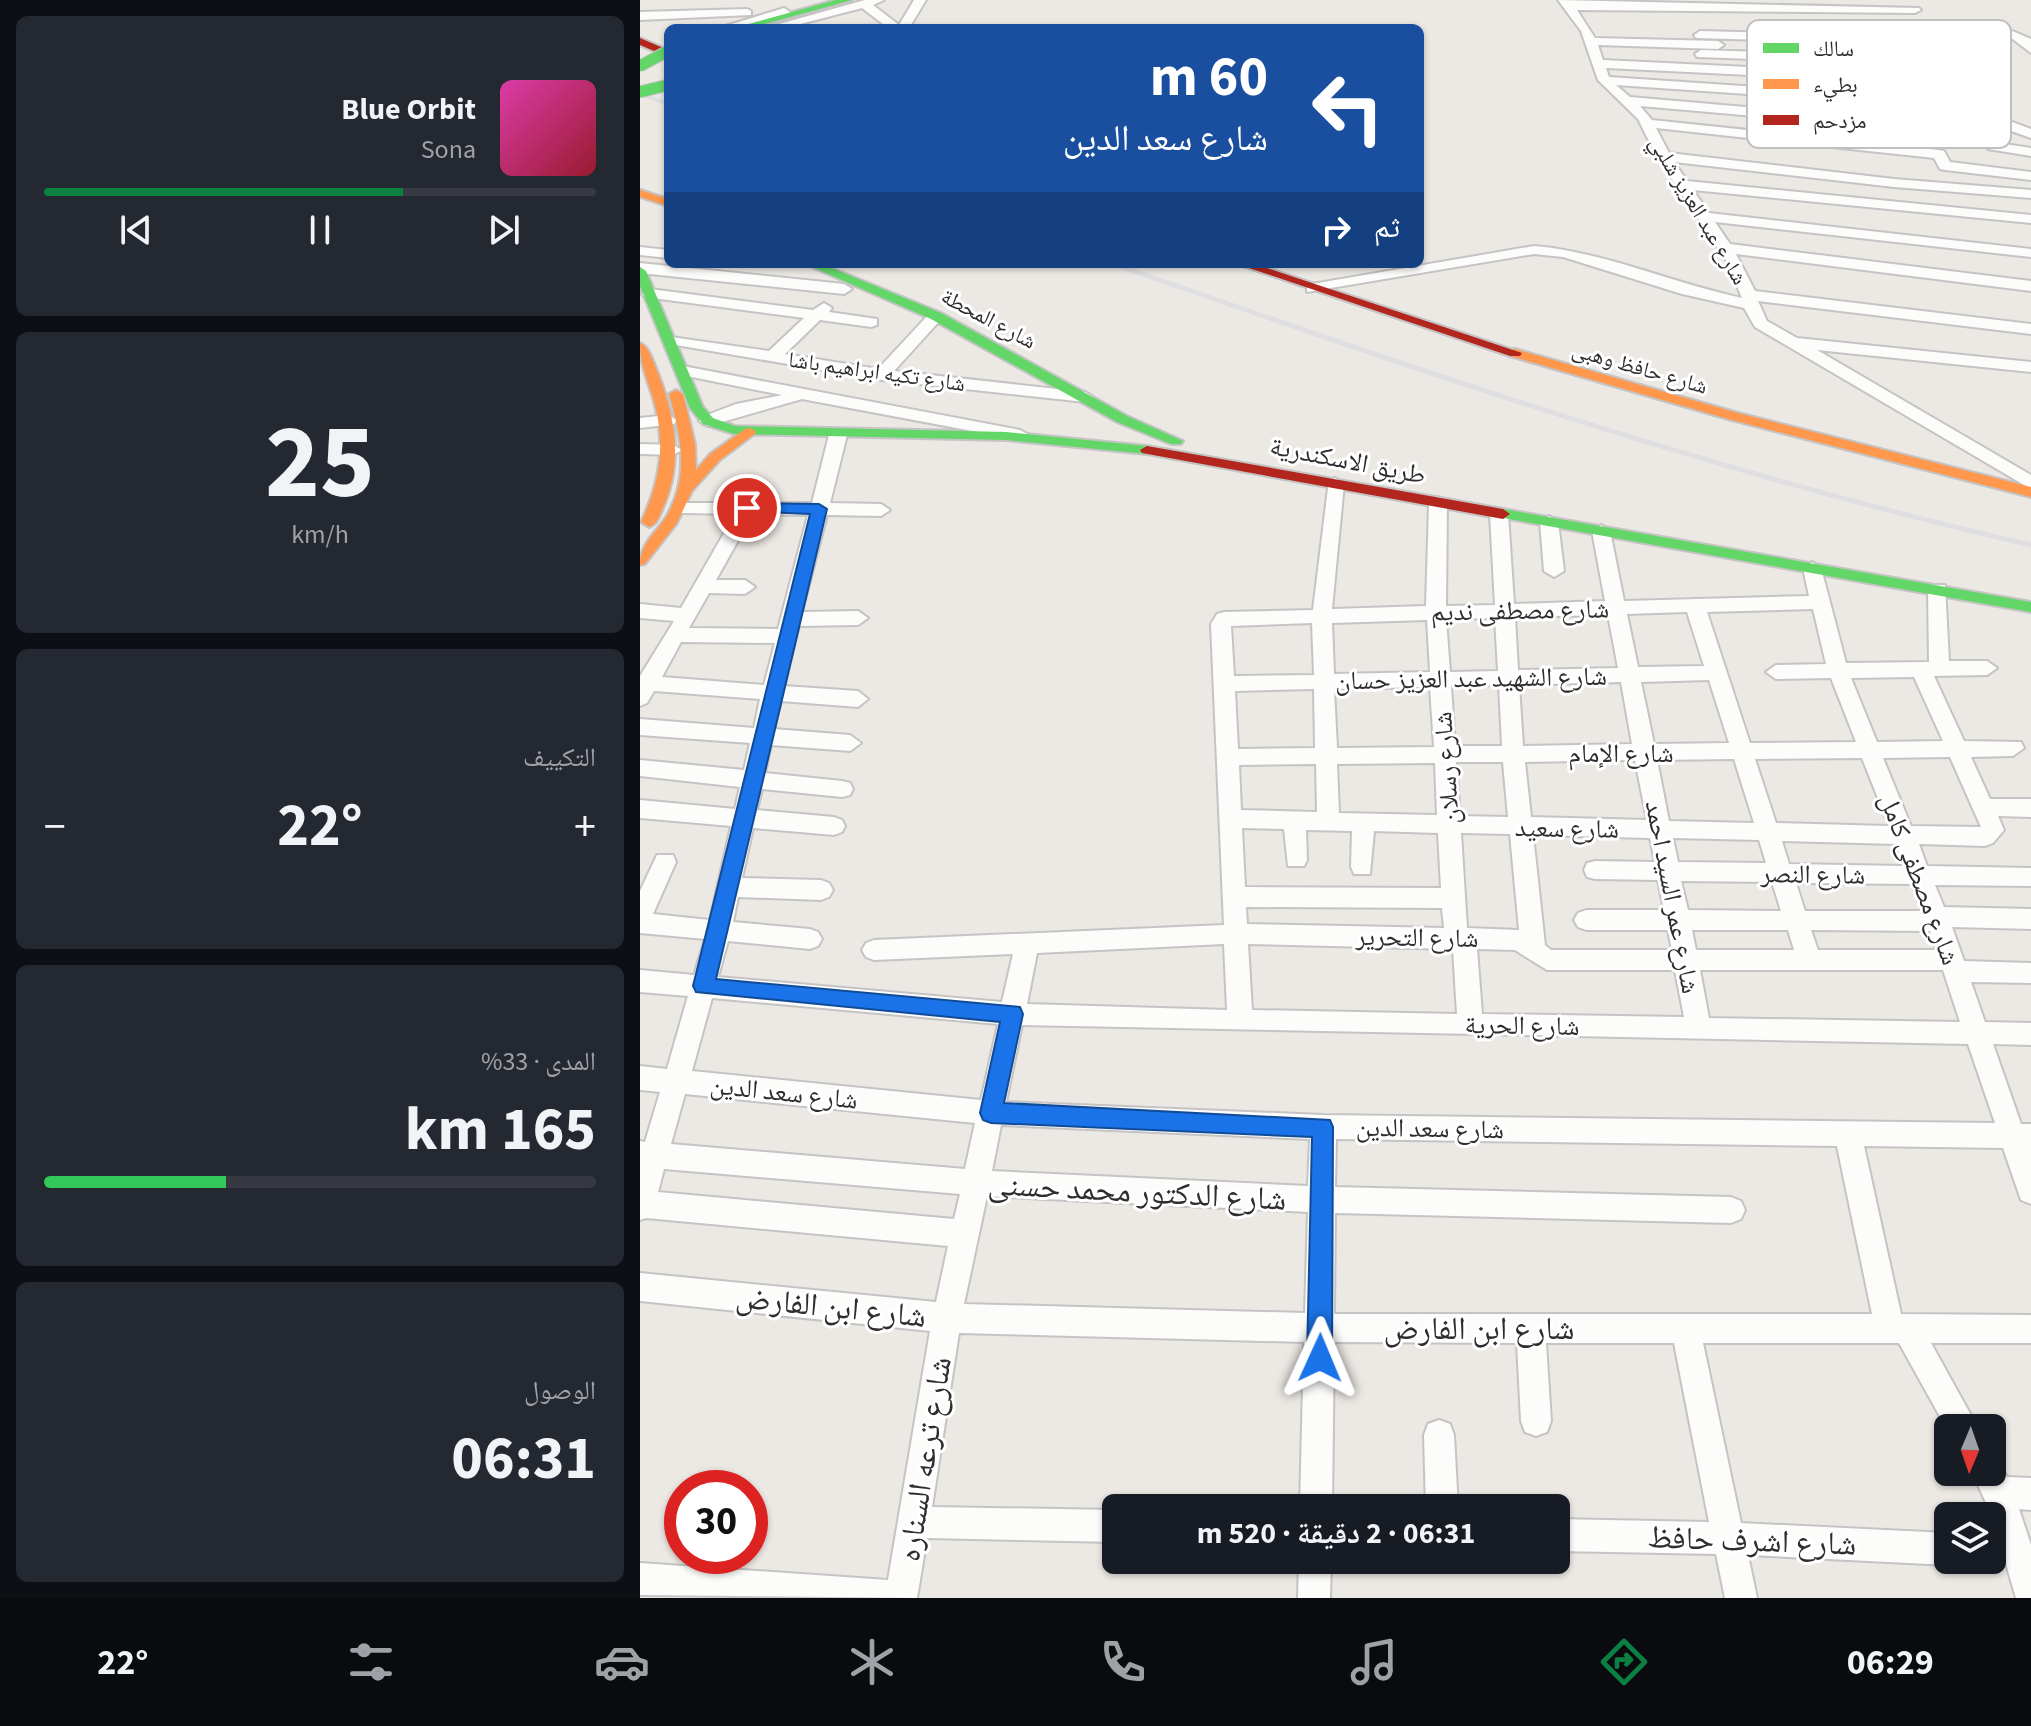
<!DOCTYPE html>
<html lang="ar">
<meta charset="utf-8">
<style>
body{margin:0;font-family:"Source Sans 3","Noto Naskh Arabic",sans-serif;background:#242831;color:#f1f3f6;direction:rtl;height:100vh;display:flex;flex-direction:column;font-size:30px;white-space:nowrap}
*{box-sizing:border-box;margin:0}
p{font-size:26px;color:#9ea1a6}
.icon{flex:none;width:44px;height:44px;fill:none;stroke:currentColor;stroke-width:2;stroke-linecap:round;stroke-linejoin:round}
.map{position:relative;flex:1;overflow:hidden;direction:ltr}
.sheet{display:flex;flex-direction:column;gap:16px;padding:16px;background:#0d0f14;width:640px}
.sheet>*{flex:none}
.hud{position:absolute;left:24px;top:24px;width:760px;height:244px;border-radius:12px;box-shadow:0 2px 6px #0004;direction:rtl;background:#1a4fa0;color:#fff;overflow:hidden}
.needle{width:52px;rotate:182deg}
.controls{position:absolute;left:1294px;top:1414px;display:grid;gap:16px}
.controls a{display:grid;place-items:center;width:72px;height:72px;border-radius:12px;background:#171b24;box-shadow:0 2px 6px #0004;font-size:40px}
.speed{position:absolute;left:24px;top:1470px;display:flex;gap:16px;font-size:40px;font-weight:700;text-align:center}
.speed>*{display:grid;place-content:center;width:104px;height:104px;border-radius:50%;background:#171b24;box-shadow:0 2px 6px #0004;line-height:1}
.speed .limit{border:12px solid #d22;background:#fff;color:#111}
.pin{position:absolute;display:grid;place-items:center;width:68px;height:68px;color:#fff;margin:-34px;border:4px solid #fff;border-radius:50%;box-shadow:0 2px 8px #0007}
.me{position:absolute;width:88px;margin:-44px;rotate:1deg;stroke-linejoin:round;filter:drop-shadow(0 0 6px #0008)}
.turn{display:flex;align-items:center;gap:28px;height:168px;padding:0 24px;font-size:36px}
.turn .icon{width:104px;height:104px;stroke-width:2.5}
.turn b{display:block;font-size:56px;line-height:68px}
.then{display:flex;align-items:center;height:76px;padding:0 24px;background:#0003;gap:16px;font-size:30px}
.big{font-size:60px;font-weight:700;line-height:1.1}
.sheet .tile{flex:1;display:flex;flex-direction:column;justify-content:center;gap:12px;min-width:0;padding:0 28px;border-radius:12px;background:#242831}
.sheet .dial{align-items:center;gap:0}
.dial b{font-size:104px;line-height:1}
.song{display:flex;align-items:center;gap:24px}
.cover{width:96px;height:96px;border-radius:12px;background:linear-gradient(135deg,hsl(320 70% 55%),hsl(350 70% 35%))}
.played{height:8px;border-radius:4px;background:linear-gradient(90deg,#0b8043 65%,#363941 65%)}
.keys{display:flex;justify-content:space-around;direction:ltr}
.heat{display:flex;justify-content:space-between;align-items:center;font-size:44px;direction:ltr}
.charge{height:12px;border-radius:6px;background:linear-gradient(90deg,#34c759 33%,#363941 0)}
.trip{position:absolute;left:462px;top:1494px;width:468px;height:80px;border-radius:12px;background:#171b24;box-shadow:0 2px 6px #0004;font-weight:700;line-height:80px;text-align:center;direction:rtl}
.tabs{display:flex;height:128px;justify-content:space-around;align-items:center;background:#090b0e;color:#9ea1a6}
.tabs .icon{width:56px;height:56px}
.tabs .current{color:#0b8043}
.tabs b{font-size:36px;color:#f1f3f6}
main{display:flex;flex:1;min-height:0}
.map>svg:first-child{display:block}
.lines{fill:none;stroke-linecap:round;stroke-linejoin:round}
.street-casing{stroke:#c5c4c5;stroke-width:4}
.fast-casing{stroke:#c5c4c5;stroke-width:4}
.slow-casing{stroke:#c5c4c5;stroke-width:4}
.jam-casing{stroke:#c5c4c5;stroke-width:4}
.street{fill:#fcfcfb;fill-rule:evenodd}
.fast{fill:#63d668;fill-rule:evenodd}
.slow{fill:#ff974d;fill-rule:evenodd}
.jam{fill:#b3261e;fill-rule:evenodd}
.rail-far1{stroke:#dfdfe1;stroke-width:4}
.rail{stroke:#dfdfe1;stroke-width:5}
.fast-bridge-casing{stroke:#c5c4c5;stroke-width:13;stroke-linecap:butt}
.fast-bridge{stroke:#63d668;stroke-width:11}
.route{fill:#1a73e8;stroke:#114b97;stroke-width:2}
.labels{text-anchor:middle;stroke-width:6;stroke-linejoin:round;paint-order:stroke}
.far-street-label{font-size:22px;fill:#2e2e2e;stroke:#fff}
.street-label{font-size:26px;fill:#2e2e2e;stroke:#fff}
.near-street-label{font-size:32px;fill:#2e2e2e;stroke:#fff}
.key{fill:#fff;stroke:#c0c0c0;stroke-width:2}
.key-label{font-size:22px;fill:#2e2e2e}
</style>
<main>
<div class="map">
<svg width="1391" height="1598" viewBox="0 0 1391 1598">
<rect width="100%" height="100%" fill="#ece8e4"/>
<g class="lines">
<g class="street-casing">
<path id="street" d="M 225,0 L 244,0 L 233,5 L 259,25 L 274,0 L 286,0 L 269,28 L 248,28 L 222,8 L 145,28 L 125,28 Z
M 918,0 L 1279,8 L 1281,10 L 1275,13 L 937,10 L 955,38 L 1078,41 L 1084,45 L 1078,49 L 958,45 L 963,60 L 1315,77 L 1321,81 L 1315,85 L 966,68 L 969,77 L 1329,101 L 1335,105 L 1329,109 L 976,85 L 990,97 L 1335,127 L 1330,119 L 1337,115 L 1342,116 L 1358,143 L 1391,148 L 1391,156 L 1348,149 L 1340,136 L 1000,106 L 1012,120 L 1299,150 L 1304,151 L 1310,162 L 1391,172 L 1391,180 L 1305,170 L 1300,169 L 1294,158 L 1016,128 L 1029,153 L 1254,179 L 1391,190 L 1391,198 L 1254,187 L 1034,162 L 1047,181 L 1391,215 L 1391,223 L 1053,190 L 1069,213 L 1391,249 L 1391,257 L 1075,222 L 1090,244 L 1391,281 L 1391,291 L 1096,254 L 1115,291 L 1391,324 L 1391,334 L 1118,301 L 1127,321 L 1157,338 L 1391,362 L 1391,372 L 1177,350 L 1391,475 L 1391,489 L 1115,327 L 1104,308 L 1042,294 L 923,257 L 894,254 L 667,292 L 667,286 L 672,284 L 894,246 C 965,252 1032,283 1102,298 L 1086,260 L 1017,157 L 998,119 L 958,80 L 941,31 Z
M 144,8 L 150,12 L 148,14 L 98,28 L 79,28 Z
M 107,9 L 111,11 L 111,15 L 0,20 L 0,12 Z
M 1329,29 L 1370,30 L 1391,39 L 1391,53 L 1370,37 L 1323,37 L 1367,120 L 1391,129 L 1391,138 L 1357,126 L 1310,35 Z
M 1060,31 L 1292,37 L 1298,41 L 1292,45 L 1056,38 L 1054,35 Z
M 1061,50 L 1303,58 L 1309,62 L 1303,66 L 1057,57 L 1055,54 Z
M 0,247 L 28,250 L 28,258 L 0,255 Z
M 0,263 L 204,284 L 212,289 L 204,294 L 0,273 Z
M 10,289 L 173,310 L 184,303 L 192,308 L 189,312 L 237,319 L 237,325 L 231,327 L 180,320 L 145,354 L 238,369 L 290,313 L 296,311 L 304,316 L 254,371 L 445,392 L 453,397 L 445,402 L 242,380 L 30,344 L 24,342 L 24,336 L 129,351 L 164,318 L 5,297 L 2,294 Z
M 43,366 L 380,430 L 389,435 L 380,440 L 162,399 L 68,426 L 59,421 L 62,417 L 96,404 L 142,395 L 37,374 L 37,368 Z
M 28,415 L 37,420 L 34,424 L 0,428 L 0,418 Z
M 198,430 L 207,435 L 190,503 L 241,504 L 250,510 L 241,516 L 187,515 L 162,612 L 218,611 L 228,618 L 218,625 L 159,626 L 144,686 L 218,691 L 228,699 L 218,707 L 141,701 L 134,729 L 210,735 L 221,743 L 210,751 L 131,745 L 125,773 L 202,781 L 210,783 L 213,789 L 210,795 L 202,797 L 122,789 L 117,810 L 194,817 L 202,820 L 205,826 L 202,832 L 194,835 L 113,828 L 102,878 L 181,880 L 189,883 L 193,890 L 189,897 L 181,900 L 98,897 L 93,922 L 170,929 L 178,932 L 182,939 L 178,946 L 170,949 L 88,941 L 78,977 L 362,1002 L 373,954 L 234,960 L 226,957 L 222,950 L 226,943 L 234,940 L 584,925 L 571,624 L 577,614 L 584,612 L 673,610 L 689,480 L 695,478 L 704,484 L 692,609 L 786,606 L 789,503 L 798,497 L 807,503 L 806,606 L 855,605 L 850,514 L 859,508 L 868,514 L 874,604 L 965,601 L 952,531 L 961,525 L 970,531 L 984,601 L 1169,596 L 1163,568 L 1172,562 L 1181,568 L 1206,663 L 1289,662 L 1288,590 L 1291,585 L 1305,585 L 1309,661 L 1347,661 L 1357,668 L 1347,675 L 1294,676 L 1324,741 L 1381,742 L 1384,748 L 1373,756 L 1331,757 L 1350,799 L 1391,799 L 1391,817 L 1358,816 L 1364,830 L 1353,843 L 1345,846 L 1279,844 L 1287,866 L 1391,868 L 1391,886 L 1295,885 L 1304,907 L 1391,909 L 1391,929 L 1312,927 L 1324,961 L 1391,963 L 1391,983 L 1331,982 L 1345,1022 L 1391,1023 L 1391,1045 L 1353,1044 L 1381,1124 L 1391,1124 L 1391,1204 L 1381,1200 L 1363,1148 L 1224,1146 L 1261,1314 L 1391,1315 L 1391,1343 L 1291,1343 L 1338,1428 L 1308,1428 L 1308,1431 L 1259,1343 L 1063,1343 L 1101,1523 L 1308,1533 L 1308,1560 L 1319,1560 L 1308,1565 L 1108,1555 L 1117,1598 L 1085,1598 L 1076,1554 L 916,1551 L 916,1519 L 1069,1522 L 1034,1343 L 906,1343 L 911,1421 L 907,1432 L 896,1436 L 885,1432 L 881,1421 L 877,1343 L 694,1342 L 692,1508 L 660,1508 L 664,1342 L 319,1333 L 292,1507 L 476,1510 L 476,1542 L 287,1538 L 277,1598 L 0,1595 L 0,1563 L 248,1580 L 290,1331 L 0,1301 L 0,1273 L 296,1302 L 308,1246 L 6,1218 L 0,1220 L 0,1141 L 5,1142 L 20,1092 L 0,1090 L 0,1066 L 27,1069 L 48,996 L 0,992 L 0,970 L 54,975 L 65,939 L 0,933 L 0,891 L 17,855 L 33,855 L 36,862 L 13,914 L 70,920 L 91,826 L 0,818 L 0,800 L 95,809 L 100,787 L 0,776 L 0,760 L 104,770 L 110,743 L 0,735 L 0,719 L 114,728 L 120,699 L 14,691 L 7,703 L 0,706 L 0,676 L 34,621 L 0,618 L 0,604 L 41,608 L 95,514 L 42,513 L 33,507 L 36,503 L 172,503 L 189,435 ZM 113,514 L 168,515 L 138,629 L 49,628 L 69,593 L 105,594 L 115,587 L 105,580 L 76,580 ZM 1173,609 L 1186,664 L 1136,665 L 1126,672 L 1136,679 L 1191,678 L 1216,742 L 1110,743 L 1067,612 ZM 1047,612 L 1064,666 L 998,667 L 987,614 ZM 968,615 L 978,668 L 878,670 L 875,617 ZM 855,618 L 858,671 L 810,672 L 806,619 ZM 787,620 L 790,672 L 694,674 L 692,623 ZM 672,623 L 674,675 L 594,676 L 591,626 ZM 41,642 L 135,643 L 124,685 L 22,677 ZM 1274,677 L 1303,741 L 1237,742 L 1211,678 ZM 1069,680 L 1089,743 L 1014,744 L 1001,682 ZM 981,682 L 992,744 L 883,746 L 879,685 ZM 859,685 L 862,746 L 815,746 L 811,686 ZM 790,687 L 794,747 L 697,748 L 694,689 ZM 674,689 L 675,748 L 598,749 L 595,691 ZM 1310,757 L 1341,827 L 1271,826 L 1243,758 ZM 1222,758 L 1249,826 L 1136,823 L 1115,759 ZM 1094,759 L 1114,823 L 1029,821 L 1017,760 ZM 995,760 L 1007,820 L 891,817 L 885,762 ZM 816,762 L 863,762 L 868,817 L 820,816 ZM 795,763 L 797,815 L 699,813 L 697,764 ZM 676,764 L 677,812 L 601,810 L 599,765 ZM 602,828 L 644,829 L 648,866 L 664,866 L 667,860 L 666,830 L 712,831 L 711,867 L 714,874 L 730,874 L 734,831 L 798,833 L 801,888 L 605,887 ZM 821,833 L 870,834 L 879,930 L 827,928 ZM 893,835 L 1010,838 L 1015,862 L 955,861 L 947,863 L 944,870 L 947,877 L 955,879 L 1018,880 L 1024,910 L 946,910 L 938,913 L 934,920 L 938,927 L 946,930 L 1028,930 L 1032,950 L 911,950 L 905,945 ZM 1033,838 L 1119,840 L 1126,863 L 1038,862 ZM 1142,841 L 1256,844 L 1264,866 L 1149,864 ZM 1041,881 L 1132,882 L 1141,911 L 1048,910 ZM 1156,883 L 1272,884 L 1282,911 L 1165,911 ZM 606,907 L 802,908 L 804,928 L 607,924 ZM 1052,930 L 1148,930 L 1154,950 L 1056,950 ZM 1171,930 L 1290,931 L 1296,950 L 1178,950 ZM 584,944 L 587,1010 L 387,1004 L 397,953 ZM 608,944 L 813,949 L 817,1014 L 612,1010 ZM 837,949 L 875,950 L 907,970 L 1035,970 L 1044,1017 L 842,1014 ZM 1060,970 L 1303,970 L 1320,1022 L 1069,1018 ZM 72,998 L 358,1024 L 341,1100 L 52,1071 ZM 382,1025 L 1328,1044 L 1355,1123 L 683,1115 L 366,1102 ZM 45,1094 L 335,1123 L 325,1169 L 31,1144 ZM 361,1125 L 670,1139 L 668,1186 L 352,1171 ZM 696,1139 L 1197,1146 L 1232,1314 L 694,1314 L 695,1213 L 1091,1223 L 1101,1219 L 1105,1210 L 1101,1201 L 1091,1197 L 695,1187 ZM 24,1169 L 320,1194 L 314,1219 L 18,1192 ZM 347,1196 L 668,1212 L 665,1313 L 324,1304 Z
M 0,444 L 33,445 L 42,450 L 33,455 L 0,454 Z
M 909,516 L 918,522 L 924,571 L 914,577 L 904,571 L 900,522 Z
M 799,1420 L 810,1424 L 814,1435 L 818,1508 L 786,1508 L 784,1435 L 788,1424 Z
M 1352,1459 L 1358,1461 L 1367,1477 L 1391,1478 L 1391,1510 L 1379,1509 L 1391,1545 L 1391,1598 L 1376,1598 L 1352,1516 L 1332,1472 L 1352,1472 Z
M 659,1560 L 691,1560 L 690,1598 L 658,1598 Z"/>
</g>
<g class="fast-casing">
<path id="fast" d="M 196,0 L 212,0 L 110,28 L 94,28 Z
M 165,264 L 182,264 L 301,313 L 487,416 L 543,441 L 541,444 L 531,444 L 477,422 L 291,319 Z
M 0,267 L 6,271 L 63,407 L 73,418 L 95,426 L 366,432 L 507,446 L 514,450 L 507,454 L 366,440 L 94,434 L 63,424 L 50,408 L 0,286 Z
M 863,509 L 1391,602 L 1391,612 L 858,517 L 856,514 Z"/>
</g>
<g class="slow-casing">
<path id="slow" d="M 0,190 L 28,199 L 28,206 L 0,197 Z
M 0,343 C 9,347 12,359 16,368 C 35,415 44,460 23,508 C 19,516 18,524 9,527 L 1,522 C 21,480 26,443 13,398 C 7,379 0,364 0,343 Z
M 875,349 L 1098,413 L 1391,487 L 1391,497 L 1088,419 L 870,356 L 870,350 Z
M 36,390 L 43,394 L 55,444 L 56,470 L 70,454 L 105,429 L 110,428 L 117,432 L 80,460 L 52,491 L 37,523 L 5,564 L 0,565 C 0,544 15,534 26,517 C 50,477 41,436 29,394 Z"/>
</g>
<g class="jam-casing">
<path id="jam" d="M 0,38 L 28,50 L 28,57 L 0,45 Z
M 597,264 L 615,264 L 882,353 L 880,356 L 870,356 Z
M 507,446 L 863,509 L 870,514 L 863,519 L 502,453 L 500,450 Z"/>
</g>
<use href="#street" class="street"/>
<use href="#fast" class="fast"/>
<use href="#slow" class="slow"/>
<use href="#jam" class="jam"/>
<path class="rail-far1" d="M 0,94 L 28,104"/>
<path class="rail" d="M 474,264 C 776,370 1078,474 1391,545"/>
<g class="fast-bridge-casing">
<path id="fast-bridge" d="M 0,66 L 28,51
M 0,92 L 28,85"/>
</g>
<use href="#fast-bridge" class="fast-bridge"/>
</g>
<path class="route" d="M 107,503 L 179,504 L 187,509 L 76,979 L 380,1007 L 383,1014 L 364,1103 L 690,1120 L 693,1127 L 692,1358 L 688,1366 L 680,1370 L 671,1366 L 667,1358 L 672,1137 L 351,1123 L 343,1120 L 340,1113 L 360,1022 L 56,992 L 53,986 L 170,514 L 101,511 L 99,508 Z"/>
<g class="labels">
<g class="far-street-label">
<text transform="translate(1059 210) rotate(59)" y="8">شارع عبد العزيز شلبي</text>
<text transform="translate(349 318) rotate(28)" y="8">شارع المحطة</text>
<text transform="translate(1000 367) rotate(16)" y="8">شارع حافظ وهبى</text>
<text transform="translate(237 371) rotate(8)" y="8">شارع تكيه ابراهيم باشا</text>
</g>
<g class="street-label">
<text transform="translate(708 460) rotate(11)" y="9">طريق الاسكندرية</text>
<text transform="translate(880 610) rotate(-1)" y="9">شارع مصطفى نديم</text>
<text transform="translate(831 678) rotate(-1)" y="9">شارع الشهيد عبد العزيز حسان</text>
<text x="981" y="762">شارع الإمام</text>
<text transform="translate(806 768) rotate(-94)" y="9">شارع رسلان</text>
<text transform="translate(927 828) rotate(1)" y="9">شارع سعيد</text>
<text transform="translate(1173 874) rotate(1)" y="9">شارع النصر</text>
<text transform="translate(1280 879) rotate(69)" y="9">شارع مصطفى كامل</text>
<text transform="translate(1033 897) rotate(79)" y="9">شارع عمر السيد احمد</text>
<text transform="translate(777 937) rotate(1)" y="9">شارع التحرير</text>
<text transform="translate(882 1025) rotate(1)" y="9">شارع الحرية</text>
<text transform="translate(144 1092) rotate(6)" y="9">شارع سعد الدين</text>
<text transform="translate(790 1128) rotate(1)" y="9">شارع سعد الدين</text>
</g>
<g class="near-street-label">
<text transform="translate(497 1191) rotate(3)" y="11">شارع الدكتور محمد حسنى</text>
<text transform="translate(191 1306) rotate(6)" y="11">شارع ابن الفارض</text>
<text x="839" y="1339">شارع ابن الفارض</text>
<text transform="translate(284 1459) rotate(-81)" y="11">شارع ترعه السناره</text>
<text transform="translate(1112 1540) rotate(2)" y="11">شارع اشرف حافظ</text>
</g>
</g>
<rect x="1107" y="20" width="264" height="128" rx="12" class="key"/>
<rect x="1123" y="43" width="36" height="10" fill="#63d668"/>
<rect x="1123" y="79" width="36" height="10" fill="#ff974d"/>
<rect x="1123" y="115" width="36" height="10" fill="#b3261e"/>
<g class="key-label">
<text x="1173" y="56">سالك</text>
<text x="1173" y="92">بطيء</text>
<text x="1173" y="128">مزدحم</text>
</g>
</svg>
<div class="controls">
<a><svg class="needle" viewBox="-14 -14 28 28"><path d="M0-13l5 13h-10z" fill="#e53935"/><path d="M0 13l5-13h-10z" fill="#9ea1a6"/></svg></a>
<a><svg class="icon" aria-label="layers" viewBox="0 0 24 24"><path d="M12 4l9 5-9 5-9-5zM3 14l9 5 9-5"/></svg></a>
</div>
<div class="speed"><div class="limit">30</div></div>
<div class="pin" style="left:107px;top:508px;background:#d93025"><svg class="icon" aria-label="arrive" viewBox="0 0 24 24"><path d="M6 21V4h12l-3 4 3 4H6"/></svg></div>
<svg class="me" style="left:680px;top:1358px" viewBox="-20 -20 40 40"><path d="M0-17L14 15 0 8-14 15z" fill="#1a73e8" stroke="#fff" stroke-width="4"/></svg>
<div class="trip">06:31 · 2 دقيقة · 520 m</div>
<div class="hud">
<div class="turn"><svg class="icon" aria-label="left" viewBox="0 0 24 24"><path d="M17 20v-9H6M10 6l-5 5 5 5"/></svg><div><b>60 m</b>شارع سعد الدين</div></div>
<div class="then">ثم<svg class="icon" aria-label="right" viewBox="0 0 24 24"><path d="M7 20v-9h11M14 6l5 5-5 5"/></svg></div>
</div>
</div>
<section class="sheet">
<div class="tile">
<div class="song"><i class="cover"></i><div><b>Blue Orbit</b><p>Sona</p></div></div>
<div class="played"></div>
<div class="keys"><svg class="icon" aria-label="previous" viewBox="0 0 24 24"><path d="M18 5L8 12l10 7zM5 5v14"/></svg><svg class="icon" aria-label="pause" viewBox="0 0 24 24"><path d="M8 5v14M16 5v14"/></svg><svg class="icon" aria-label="next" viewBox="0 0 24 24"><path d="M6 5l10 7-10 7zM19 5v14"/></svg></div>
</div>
<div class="tile dial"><b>25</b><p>km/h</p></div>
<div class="tile"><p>التكييف</p>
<div class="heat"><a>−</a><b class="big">22°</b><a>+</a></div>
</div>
<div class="tile"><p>المدى · 33%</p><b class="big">165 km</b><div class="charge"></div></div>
<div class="tile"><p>الوصول</p><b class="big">06:31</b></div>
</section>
</main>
<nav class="tabs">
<b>06:29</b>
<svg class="icon current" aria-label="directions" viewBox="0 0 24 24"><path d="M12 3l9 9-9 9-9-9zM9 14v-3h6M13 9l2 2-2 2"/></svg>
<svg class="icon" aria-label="music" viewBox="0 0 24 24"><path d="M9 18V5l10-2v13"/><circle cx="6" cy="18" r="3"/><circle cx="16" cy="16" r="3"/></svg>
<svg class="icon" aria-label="phone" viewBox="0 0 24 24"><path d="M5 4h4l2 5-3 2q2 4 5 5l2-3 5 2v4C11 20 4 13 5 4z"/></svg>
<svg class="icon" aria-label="climate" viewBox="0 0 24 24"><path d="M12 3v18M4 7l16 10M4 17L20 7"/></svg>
<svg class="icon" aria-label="car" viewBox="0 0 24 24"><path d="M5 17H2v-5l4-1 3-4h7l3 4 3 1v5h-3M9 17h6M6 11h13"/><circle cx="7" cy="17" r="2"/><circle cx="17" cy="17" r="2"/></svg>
<svg class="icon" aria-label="filters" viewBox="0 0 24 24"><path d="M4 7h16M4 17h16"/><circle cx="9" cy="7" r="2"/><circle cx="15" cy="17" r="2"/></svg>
<b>22°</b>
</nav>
